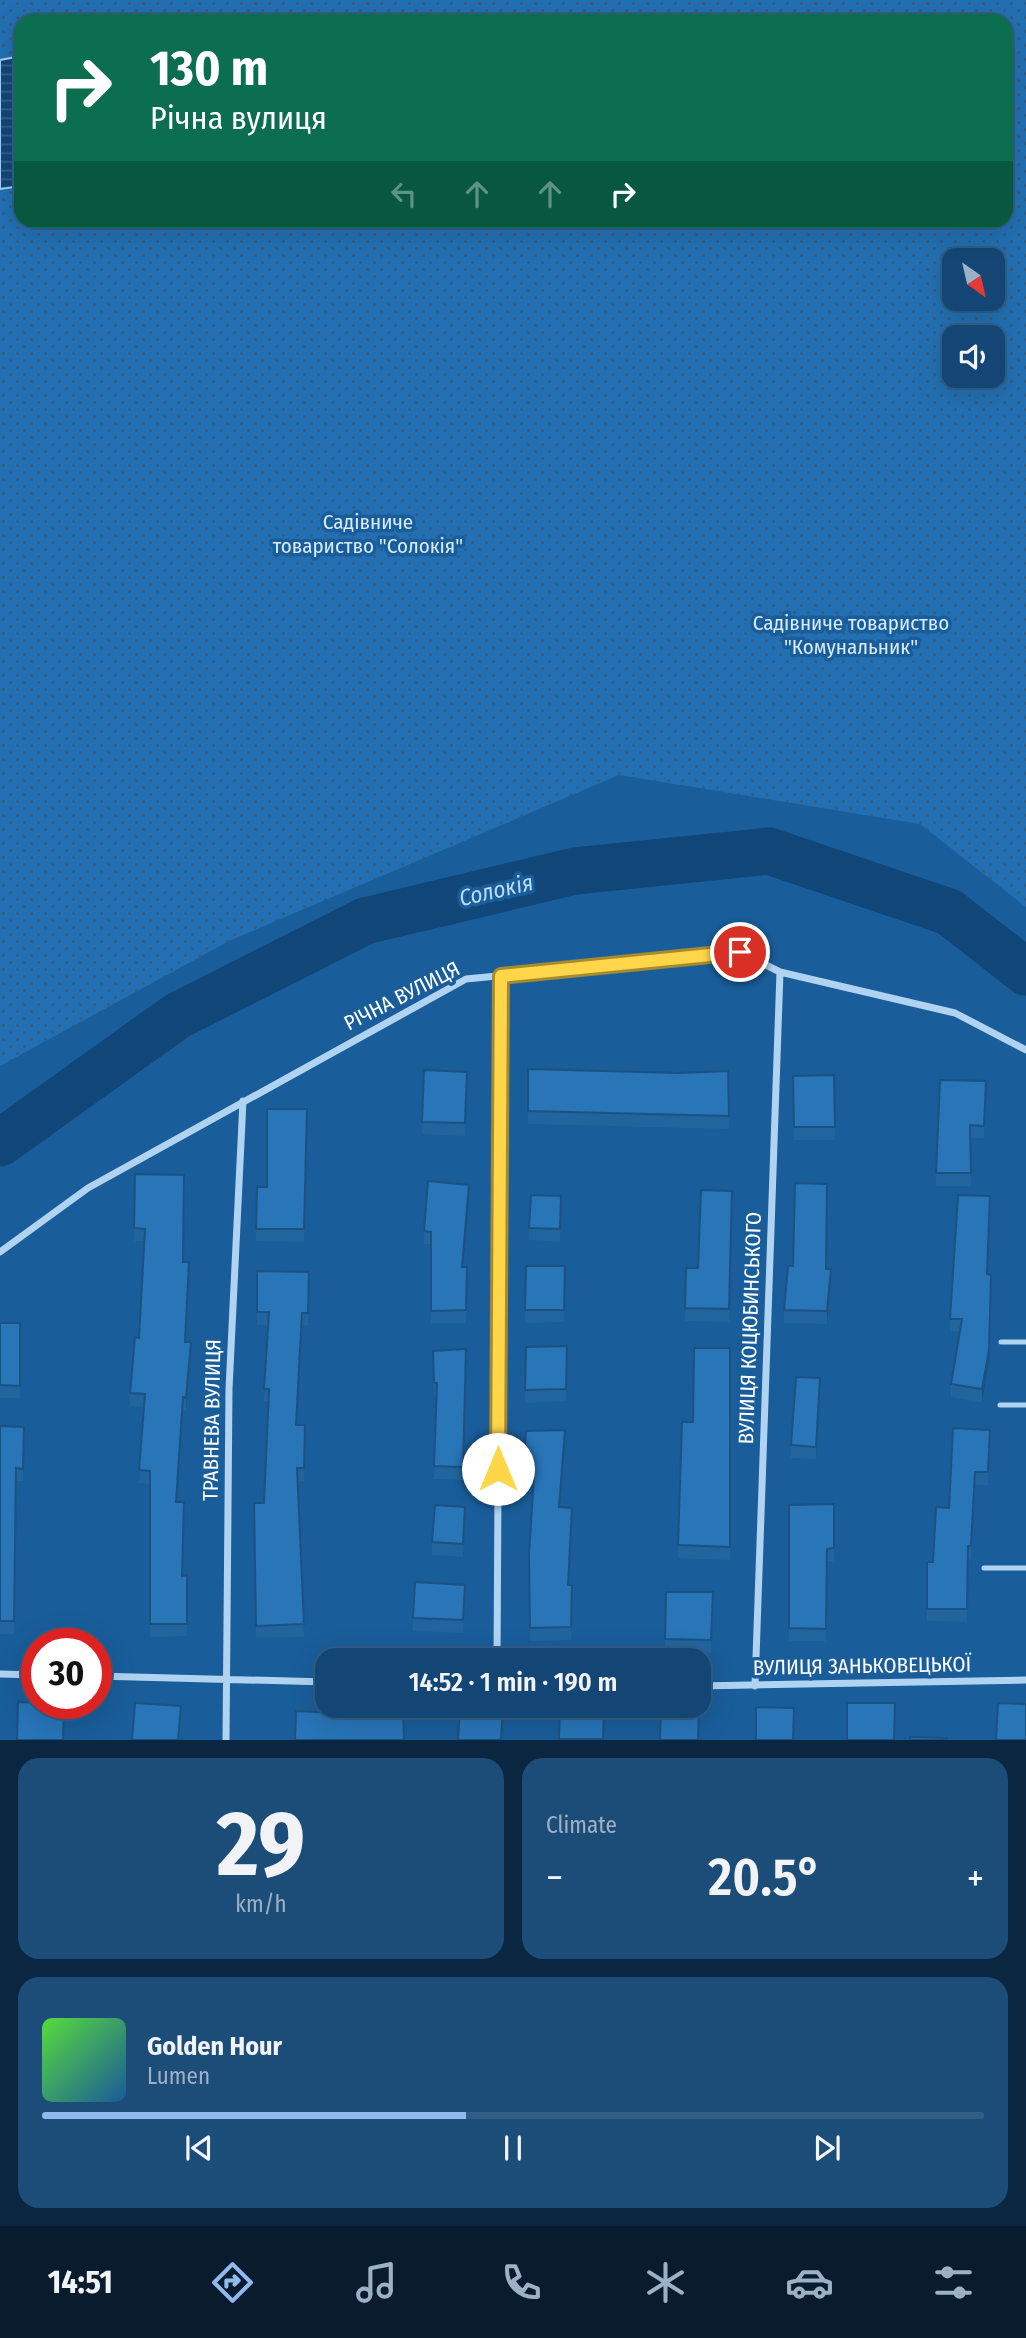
<!DOCTYPE html>
<meta charset="utf-8">
<style>
body{margin:0;font-family:"Fira Sans Condensed",sans-serif;background:#1c4d79;color:#f1f3f6;height:100vh;display:flex;flex-direction:column;font-size:26px;white-space:nowrap}
*{box-sizing:border-box;margin:0}
p{font-size:23px;color:#9db1c5}
.icon{flex:none;width:38px;height:38px;fill:none;stroke:currentColor;stroke-width:2;stroke-linecap:round;stroke-linejoin:round}
.map{position:relative;height:1740px;overflow:hidden}
.panel{display:flex;flex-direction:column;gap:18px;padding:18px;background:#0a2640;flex:1}
.panel>*{flex:none}
.top-card{position:absolute;left:14px;top:14px;width:999px;height:214px;border-radius:21px;box-shadow:0 7px 28px #0002,0 0 0 2px #325e86;background:#0b6e4f;color:#fff;overflow:hidden}
.needle{width:46px;rotate:146deg}
.fabs{position:absolute;left:942px;top:248px;display:grid;gap:14px}
.fabs a{display:grid;place-items:center;width:63px;height:63px;border-radius:14px;background:#134674;box-shadow:0 7px 28px #0002,0 0 0 2px #325e86;font-size:35px}
.speed{position:absolute;left:21px;top:1628px;display:flex;gap:14px;font-size:35px;font-weight:700;text-align:center}
.speed>*{display:grid;place-content:center;width:91px;height:91px;border-radius:50%;background:#134674;box-shadow:0 7px 28px #0002,0 0 0 2px #325e86;line-height:1}
.speed .limit{border:10px solid #d22;background:#fff;color:#111}
.pin{position:absolute;display:grid;place-items:center;width:60px;height:60px;color:#fff;margin:-30px;border:4px solid #fff;border-radius:50%;box-shadow:0 2px 7px #0007}
.me{position:absolute;width:77px;margin:-38px;rotate:0deg;stroke-linejoin:round;filter:drop-shadow(0 0 5px #0008)}
.turn{display:flex;align-items:center;gap:24px;height:147px;padding:0 21px;font-size:32px}
.turn .icon{width:91px;height:91px;stroke-width:2.5}
.turn b{display:block;font-size:49px;line-height:60px}
.lanes{display:flex;align-items:center;height:66px;padding:0 21px;background:#0003;justify-content:center;gap:35px;direction:ltr}
.lanes .off{opacity:.35}
.big{font-size:52px;font-weight:600;line-height:1.1}
.panel .card{flex:1;display:flex;flex-direction:column;justify-content:center;gap:10px;min-width:0;padding:0 24px;border-radius:21px;background:#1c4d79}
.panel .dial{align-items:center;gap:0}
.dial b{font-size:91px;line-height:1}
.song{display:flex;align-items:center;gap:21px}
.cover{width:84px;height:84px;border-radius:10px;background:linear-gradient(135deg,hsl(110 70% 55%),hsl(210 70% 35%))}
.played{height:7px;border-radius:4px;background:linear-gradient(90deg,#90b9f0 45%,#325e86 45%)}
.keys{display:flex;justify-content:space-around;direction:ltr}
.heat{display:flex;justify-content:space-between;align-items:center;font-size:38px;direction:ltr}
.panel .tiles{flex:1;display:grid;gap:18px;grid-template-columns:1fr 1fr}
.card:last-child{grid-column:span 2}
.trip{position:absolute;left:315px;top:1648px;width:396px;height:70px;border-radius:21px;background:#134674;box-shadow:0 7px 28px #0002,0 0 0 2px #325e86;font-weight:600;line-height:70px;text-align:center}
.tab-bar{display:flex;height:112px;justify-content:space-around;align-items:center;background:#081c2e;color:#9db1c5}
.tab-bar .icon{width:49px;height:49px}
.tab-bar .on{color:#90b9f0}
.tab-bar b{font-size:32px;color:#f1f3f6}
.map>svg:first-child{display:block}
.garden{fill:url(#garden-dots);fill-rule:evenodd}
.water{fill:url(#water-rules);stroke:#a3cff3;stroke-width:2}
.lines{fill:none;stroke-linecap:round;stroke-linejoin:round}
.river{stroke:#114678;stroke-width:47}
.service{stroke:#b0d3f1;stroke-width:5}
.minor{stroke:#b0d3f1;stroke-width:7}
.wall{fill:#22659e}
.shaded-wall{fill:#1c5281}
.building{fill:#2875b8;stroke:#1c5281;stroke-width:2}
.route-casing{stroke:#a68a30;stroke-width:18}
.route{stroke:#ffd54a;stroke-width:12}
.labels{text-anchor:middle;stroke-width:7;stroke-linejoin:round;paint-order:stroke}
.park-label{font-size:21px;fill:#d7ebfc;stroke:#195d9a}
.street-label{font-size:21px;fill:#fff;stroke:#195d9a}
.water-label{font-size:23px;font-style:italic;fill:#bcdcf8;stroke:#195d9a}
</style>
<div class="map">
<svg width="1026" height="1740" viewBox="0 0 1026 1740">
<defs>
<pattern id="garden-dots" width="8" height="8" patternUnits="userSpaceOnUse" patternTransform="scale(1.75)"><rect width="8" height="8" fill="#2270b3"/><path d="M2 2h.1M6 6h.1" fill="none" stroke="#395c7a" stroke-width="1.8" stroke-linecap="round"/></pattern>
<pattern id="water-rules" width="6" height="5" patternUnits="userSpaceOnUse" patternTransform="scale(1.75)"><rect width="6" height="5" fill="#114678"/><path d="M0 2.5h6" fill="none" stroke="#35628c"/></pattern>
</defs>
<rect width="100%" height="100%" fill="#195d9a"/>
<path class="garden" d="M 0,0 L 1026,0 L 1026,907 L 920,824 L 619,775 L 229,941 L 0,1066 ZM 21,21 L 1006,21 L 1006,220 L 21,220 ZM 954,261 L 992,261 L 992,299 L 954,299 ZM 954,338 L 992,338 L 992,376 L 954,376 Z"/>
<path class="water" d="M 16,57 L 21,72 L 21,186 L 0,189 L 0,60 Z"/>
<g class="lines">
<path class="river" d="M 0,1143 L 177,1016 L 365,921 L 575,871 L 769,851 L 949,912 L 1026,972"/>
<path class="service" d="M 1001,1342 L 1026,1342
M 1000,1405 L 1026,1405
M 984,1568 L 1026,1568"/>
<path class="minor" d="M 0,1252 L 88,1188 L 466,979 L 740,952 L 780,972 L 955,1013 L 1026,1050
M 497,1661 L 501,976
M 0,1674 L 37,1675
M 96,1676 L 327,1682
M 698,1686 L 1026,1680
M 755,1686 L 780,972
M 226,1740 L 229,1389 L 243,1101"/>
</g>
<path class="wall" d="M 528,1069 L 679,1073 L 728,1071 L 729,1129 L 528,1124 Z
M 834,1075 L 835,1140 L 794,1140 L 793,1076 Z
M 986,1081 L 984,1138 L 971,1138 L 971,1186 L 936,1186 L 936,1173 Z
M 467,1084 L 465,1136 L 422,1134 L 422,1122 Z
M 307,1109 L 304,1242 L 256,1241 L 257,1187 L 267,1187 Z
M 135,1174 L 189,1275 L 186,1342 L 191,1355 L 186,1410 L 183,1410 L 177,1502 L 182,1576 L 187,1575 L 187,1636 L 150,1637 L 150,1484 L 139,1483 L 144,1407 L 130,1406 L 130,1393 L 139,1338 L 144,1241 L 134,1241 Z
M 732,1191 L 729,1322 L 685,1321 L 686,1268 L 698,1268 Z
M 469,1197 L 463,1267 L 467,1267 L 466,1323 L 431,1323 L 431,1244 L 424,1244 L 424,1231 Z
M 561,1208 L 560,1242 L 529,1240 L 529,1228 Z
M 526,1266 L 565,1266 L 564,1322 L 525,1323 Z
M 826,1269 L 831,1282 L 827,1324 L 784,1323 L 784,1310 Z
M 257,1271 L 309,1272 L 308,1325 L 302,1325 L 297,1425 L 305,1438 L 304,1481 L 297,1481 L 304,1637 L 256,1638 L 254,1503 L 264,1503 L 268,1401 L 264,1401 L 268,1325 L 257,1325 Z
M 988,1274 L 989,1363 L 982,1402 L 951,1397 L 951,1384 L 960,1332 L 950,1331 L 950,1319 Z
M 0,1323 L 20,1323 L 20,1398 L 0,1398 Z
M 567,1346 L 566,1401 L 525,1403 L 526,1347 Z
M 730,1348 L 730,1560 L 678,1558 L 678,1545 L 693,1422 Z
M 466,1349 L 463,1480 L 434,1479 L 437,1395 L 434,1396 L 433,1364 Z
M 820,1391 L 816,1459 L 791,1458 L 791,1445 Z
M 0,1426 L 24,1427 L 23,1481 L 16,1481 L 14,1634 L 0,1634 Z
M 565,1442 L 560,1507 L 572,1520 L 568,1585 L 572,1585 L 571,1640 L 530,1641 L 529,1555 L 533,1486 L 523,1486 L 523,1474 Z
M 990,1442 L 988,1485 L 975,1485 L 971,1559 L 968,1559 L 967,1622 L 927,1621 L 927,1562 L 933,1562 L 949,1508 Z
M 834,1504 L 834,1561 L 827,1561 L 826,1641 L 789,1641 L 789,1505 Z
M 465,1520 L 463,1557 L 432,1555 L 432,1542 Z
M 666,1592 L 713,1605 L 711,1653 L 665,1652 Z
M 465,1598 L 463,1633 L 413,1631 L 413,1618 Z"/>
<path class="shaded-wall" d="M 469,1185 L 469,1197 L 462,1280 L 462,1267 Z
M 831,1269 L 831,1282 L 827,1324 L 827,1311 Z
M 991,1287 L 989,1363 L 982,1402 L 982,1389 Z
M 302,1313 L 302,1325 L 296,1438 L 296,1425 Z
M 191,1342 L 191,1355 L 186,1410 L 186,1398 Z
M 820,1378 L 820,1391 L 816,1459 L 816,1447 Z
M 183,1397 L 183,1410 L 176,1515 L 176,1502 Z
M 565,1430 L 565,1442 L 559,1520 L 559,1507 Z"/>
<path class="building" d="M 528,1069 L 679,1073 L 728,1071 L 729,1116 L 528,1111 Z
M 424,1070 L 467,1072 L 465,1123 L 422,1122 Z
M 834,1075 L 835,1127 L 794,1127 L 793,1076 Z
M 940,1080 L 986,1081 L 984,1126 L 970,1125 L 971,1173 L 936,1173 Z
M 267,1109 L 307,1109 L 304,1229 L 256,1229 L 257,1187 L 267,1187 Z
M 135,1174 L 184,1175 L 183,1262 L 189,1262 L 185,1342 L 191,1342 L 186,1398 L 183,1397 L 176,1502 L 184,1502 L 182,1576 L 187,1575 L 187,1624 L 150,1624 L 150,1471 L 139,1470 L 145,1394 L 130,1393 L 135,1337 L 139,1338 L 145,1229 L 134,1228 Z
M 428,1181 L 469,1185 L 462,1267 L 467,1267 L 466,1310 L 431,1311 L 431,1232 L 424,1231 Z
M 795,1183 L 827,1184 L 826,1269 L 831,1269 L 827,1311 L 784,1310 L 788,1266 L 793,1266 Z
M 701,1190 L 732,1191 L 729,1309 L 685,1308 L 686,1268 L 698,1268 Z
M 531,1195 L 561,1196 L 560,1229 L 529,1228 Z
M 958,1195 L 990,1196 L 987,1274 L 991,1275 L 989,1350 L 982,1389 L 951,1384 L 962,1319 L 950,1319 Z
M 526,1266 L 565,1266 L 564,1310 L 525,1310 Z
M 257,1271 L 309,1272 L 308,1313 L 302,1313 L 296,1425 L 305,1425 L 304,1468 L 297,1468 L 304,1624 L 256,1626 L 254,1503 L 264,1503 L 269,1389 L 264,1389 L 269,1312 L 257,1312 Z
M 0,1323 L 20,1323 L 20,1386 L 0,1385 Z
M 567,1346 L 566,1389 L 525,1390 L 526,1347 Z
M 694,1348 L 730,1348 L 730,1547 L 678,1545 L 682,1422 L 693,1422 Z
M 466,1349 L 463,1467 L 434,1466 L 437,1383 L 434,1383 L 433,1351 Z
M 796,1377 L 820,1378 L 816,1447 L 791,1445 Z
M 0,1426 L 24,1427 L 23,1469 L 16,1468 L 14,1621 L 0,1621 Z
M 953,1428 L 990,1430 L 988,1472 L 975,1472 L 971,1546 L 968,1546 L 967,1609 L 927,1609 L 927,1562 L 933,1562 L 936,1507 L 949,1508 Z
M 565,1430 L 559,1507 L 572,1508 L 568,1585 L 572,1585 L 571,1627 L 530,1628 L 529,1555 L 534,1474 L 523,1474 L 526,1431 Z
M 834,1504 L 834,1548 L 827,1549 L 826,1629 L 789,1628 L 789,1505 Z
M 435,1505 L 465,1507 L 463,1544 L 432,1542 Z
M 415,1582 L 465,1585 L 463,1620 L 413,1618 Z
M 666,1592 L 713,1592 L 711,1640 L 665,1639 Z
M 18,1702 L 64,1704 L 63,1740 L 17,1740 Z
M 135,1703 L 181,1706 L 178,1740 L 132,1740 Z
M 847,1703 L 895,1703 L 894,1740 L 847,1740 Z
M 998,1703 L 1026,1704 L 1026,1740 L 996,1740 Z
M 363,1706 L 403,1706 L 404,1740 L 295,1740 L 296,1711 L 363,1714 Z
M 460,1706 L 503,1707 L 501,1740 L 458,1740 Z
M 560,1706 L 604,1706 L 603,1739 L 559,1739 Z
M 661,1707 L 699,1708 L 698,1740 L 660,1740 Z
M 756,1707 L 794,1708 L 793,1740 L 756,1740 Z
M 910,1737 L 947,1738 L 947,1740 L 910,1740 Z"/>
<g class="lines">
<g class="route-casing">
<path id="route" d="M 498,1469 L 501,976 L 740,952"/>
</g>
<use href="#route" class="route"/>
</g>
<g class="labels">
<g class="park-label">
<text x="368" y="529">Садівниче<tspan x="368" dy="24">товариство "Солокія"</tspan></text>
<text x="851" y="630">Садівниче товариство<tspan x="851" dy="24">"Комунальник"</tspan></text>
</g>
<g class="street-label">
<text transform="translate(402 996) rotate(-27)" y="7">РІЧНА ВУЛИЦЯ</text>
<text transform="translate(750 1328) rotate(-88)" y="7">ВУЛИЦЯ КОЦЮБИНСЬКОГО</text>
<text transform="translate(212 1420) rotate(-89)" y="7">ТРАВНЕВА ВУЛИЦЯ</text>
<text transform="translate(862 1666) rotate(-1)" y="7">ВУЛИЦЯ ЗАНЬКОВЕЦЬКОЇ</text>
</g>
<g class="water-label">
<text transform="translate(496 890) rotate(-13)" y="8">Солокія</text>
</g>
</g>
</svg>
<div class="fabs">
<a><svg class="needle" viewBox="-14 -14 28 28"><path d="M0-13l5 13h-10z" fill="#e53935"/><path d="M0 13l5-13h-10z" fill="#9db1c5"/></svg></a>
<a><svg class="icon" aria-label="sound" viewBox="0 0 24 24"><path d="M4 9h4l5-4v14l-5-4H4zM17 9q2 3 0 6"/></svg></a>
</div>
<div class="speed"><div class="limit">30</div></div>
<div class="pin" style="left:740px;top:952px;background:#d93025"><svg class="icon" aria-label="arrive" viewBox="0 0 24 24"><path d="M6 21V4h12l-3 4 3 4H6"/></svg></div>
<svg class="me" style="left:498px;top:1469px" viewBox="-20 -20 40 40"><circle r="19" fill="#fff"/><path d="M0-13L10 11 0 6-10 11z" fill="#ffd54a"/></svg>
<div class="trip">14:52 · 1 min · 190 m</div>
<div class="top-card">
<div class="turn"><svg class="icon" aria-label="right" viewBox="0 0 24 24"><path d="M7 20v-9h11M14 6l5 5-5 5"/></svg><div><b>130 m</b>Річна вулиця</div></div>
<div class="lanes"><svg class="icon off" aria-label="left" viewBox="0 0 24 24"><path d="M17 20v-9H6M10 6l-5 5 5 5"/></svg><svg class="icon off" aria-label="ahead" viewBox="0 0 24 24"><path d="M12 20V5M6 11l6-6 6 6"/></svg><svg class="icon off" aria-label="ahead" viewBox="0 0 24 24"><path d="M12 20V5M6 11l6-6 6 6"/></svg><svg class="icon" aria-label="right" viewBox="0 0 24 24"><path d="M7 20v-9h11M14 6l5 5-5 5"/></svg></div>
</div>
</div>
<section class="panel">
<div class="tiles">
<div class="card dial"><b>29</b><p>km/h</p></div>
<div class="card"><p>Climate</p>
<div class="heat"><a>−</a><b class="big">20.5°</b><a>+</a></div>
</div>
<div class="card">
<div class="song"><i class="cover"></i><div><b>Golden Hour</b><p>Lumen</p></div></div>
<div class="played"></div>
<div class="keys"><svg class="icon" aria-label="previous" viewBox="0 0 24 24"><path d="M18 5L8 12l10 7zM5 5v14"/></svg><svg class="icon" aria-label="pause" viewBox="0 0 24 24"><path d="M8 5v14M16 5v14"/></svg><svg class="icon" aria-label="next" viewBox="0 0 24 24"><path d="M6 5l10 7-10 7zM19 5v14"/></svg></div>
</div>
</div>
</section>
<nav class="tab-bar">
<b>14:51</b>
<svg class="icon on" aria-label="directions" viewBox="0 0 24 24"><path d="M12 3l9 9-9 9-9-9zM9 14v-3h6M13 9l2 2-2 2"/></svg>
<svg class="icon" aria-label="music" viewBox="0 0 24 24"><path d="M9 18V5l10-2v13"/><circle cx="6" cy="18" r="3"/><circle cx="16" cy="16" r="3"/></svg>
<svg class="icon" aria-label="phone" viewBox="0 0 24 24"><path d="M5 4h4l2 5-3 2q2 4 5 5l2-3 5 2v4C11 20 4 13 5 4z"/></svg>
<svg class="icon" aria-label="climate" viewBox="0 0 24 24"><path d="M12 3v18M4 7l16 10M4 17L20 7"/></svg>
<svg class="icon" aria-label="car" viewBox="0 0 24 24"><path d="M5 17H2v-5l4-1 3-4h7l3 4 3 1v5h-3M9 17h6M6 11h13"/><circle cx="7" cy="17" r="2"/><circle cx="17" cy="17" r="2"/></svg>
<svg class="icon" aria-label="filters" viewBox="0 0 24 24"><path d="M4 7h16M4 17h16"/><circle cx="9" cy="7" r="2"/><circle cx="15" cy="17" r="2"/></svg>
</nav>
